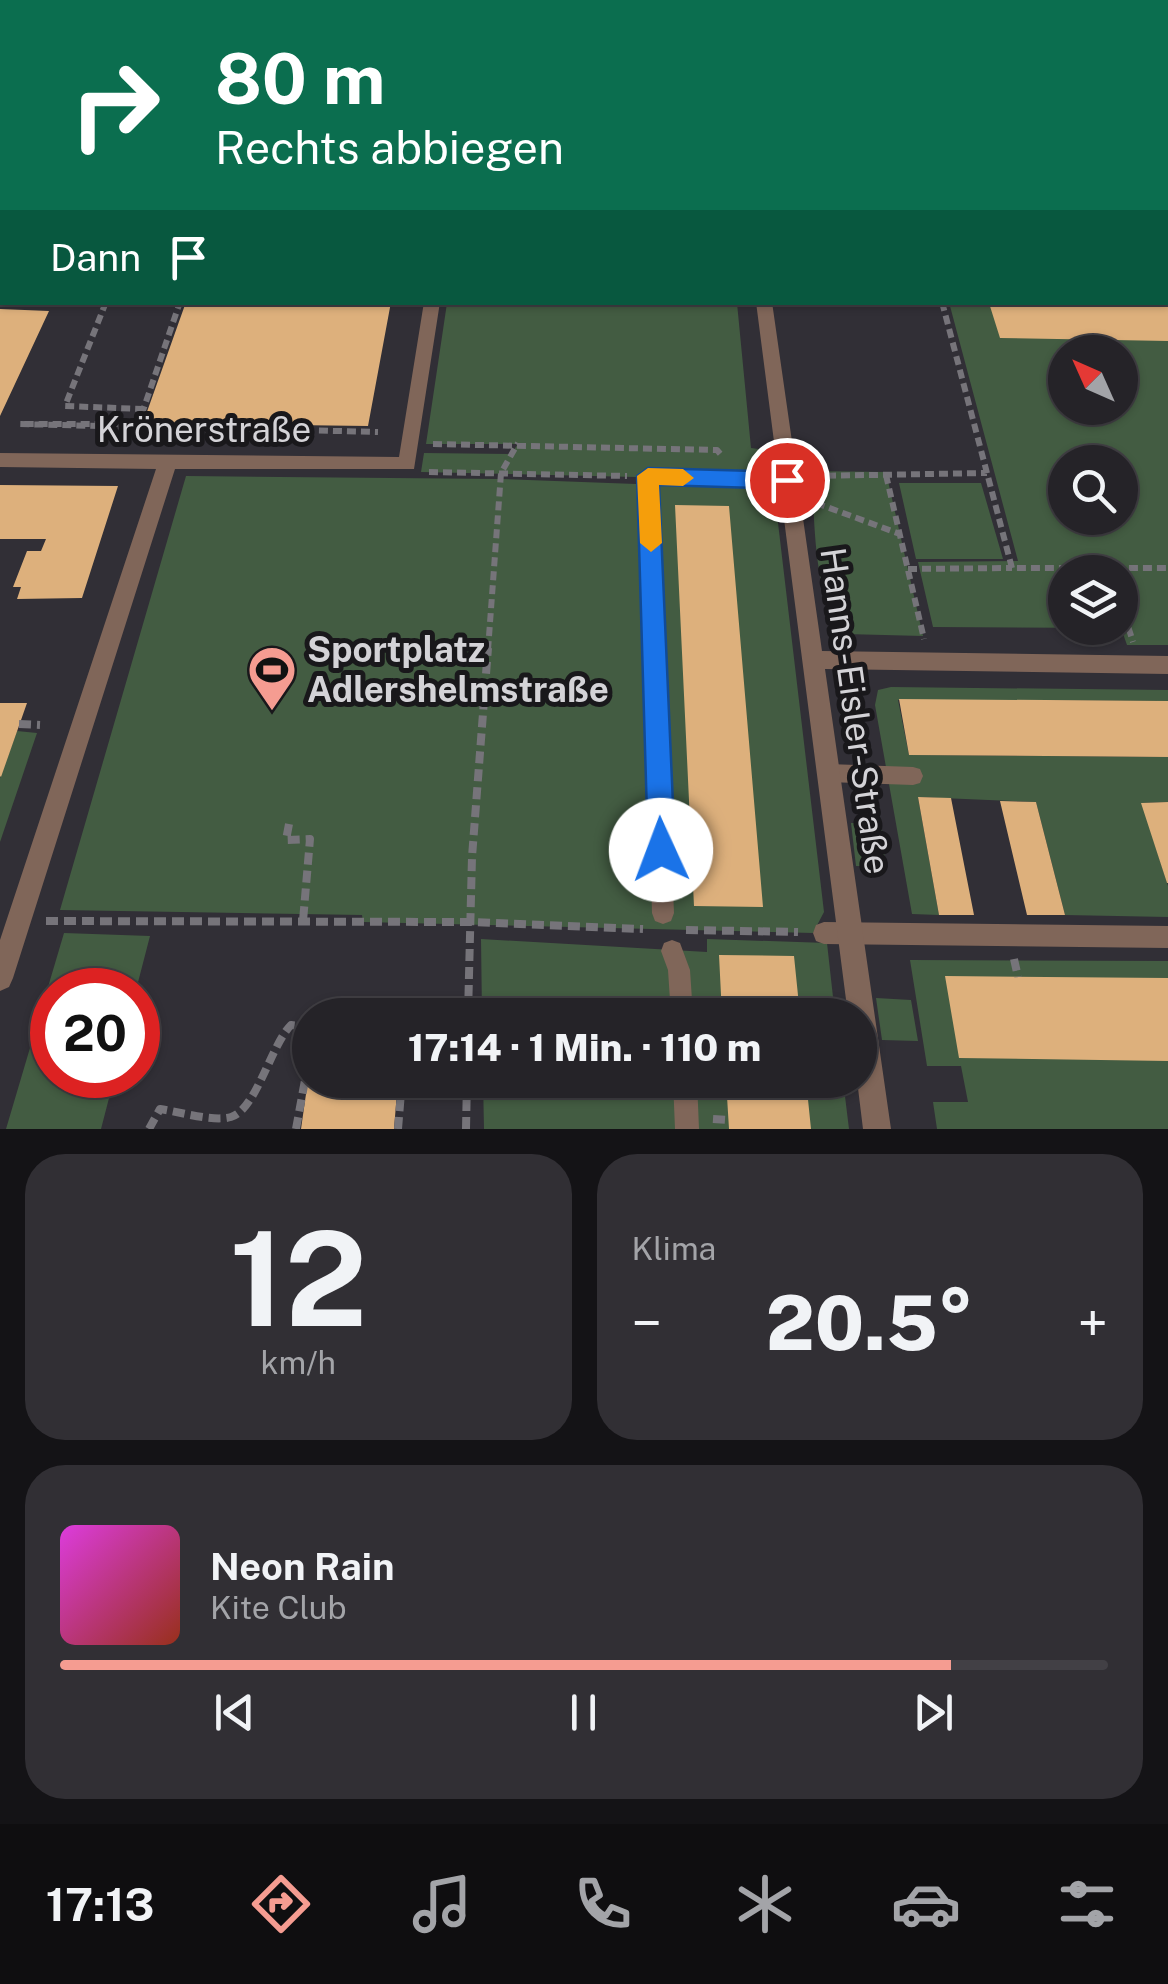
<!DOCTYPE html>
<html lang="de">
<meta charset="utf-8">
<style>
body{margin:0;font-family:"Public Sans",sans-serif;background:#312f34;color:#f1f3f6;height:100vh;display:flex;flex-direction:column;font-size:38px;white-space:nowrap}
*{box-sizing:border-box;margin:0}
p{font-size:32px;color:#a3a4a8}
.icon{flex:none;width:55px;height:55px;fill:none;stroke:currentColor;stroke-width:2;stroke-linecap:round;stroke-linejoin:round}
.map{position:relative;height:1129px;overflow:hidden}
.panel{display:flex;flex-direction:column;gap:25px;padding:25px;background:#141316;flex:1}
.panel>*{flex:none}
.banner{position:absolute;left:0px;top:0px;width:1170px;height:305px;box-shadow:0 2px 8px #0004,0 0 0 2px #424045;background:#0b6e4f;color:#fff;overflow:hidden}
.needle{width:65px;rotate:315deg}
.tools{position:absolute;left:1048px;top:335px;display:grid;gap:20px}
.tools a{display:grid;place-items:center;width:90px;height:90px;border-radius:50%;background:#252328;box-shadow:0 2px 8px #0004,0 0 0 2px #424045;font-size:50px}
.speed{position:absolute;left:30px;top:968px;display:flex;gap:20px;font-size:50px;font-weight:700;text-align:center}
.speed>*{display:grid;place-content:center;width:130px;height:130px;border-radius:50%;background:#252328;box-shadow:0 2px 8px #0004,0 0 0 2px #424045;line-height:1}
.speed .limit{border:15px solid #d22;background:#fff;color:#111}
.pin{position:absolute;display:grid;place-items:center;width:85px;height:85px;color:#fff;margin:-42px;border:5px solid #fff;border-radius:50%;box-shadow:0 2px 10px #0007}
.me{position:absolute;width:110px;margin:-55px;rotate:358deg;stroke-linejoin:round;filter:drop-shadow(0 0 8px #0008)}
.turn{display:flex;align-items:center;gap:35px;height:210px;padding:0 50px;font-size:45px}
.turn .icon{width:130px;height:130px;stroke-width:2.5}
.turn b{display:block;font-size:70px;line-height:85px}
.then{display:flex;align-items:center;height:95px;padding:0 50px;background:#0003;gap:20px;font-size:38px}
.big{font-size:75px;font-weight:800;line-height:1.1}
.panel .card{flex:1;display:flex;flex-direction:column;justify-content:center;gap:15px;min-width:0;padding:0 35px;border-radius:40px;background:#312f34}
.panel .dial{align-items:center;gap:0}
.dial b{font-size:130px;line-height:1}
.song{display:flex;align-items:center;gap:30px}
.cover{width:120px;height:120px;border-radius:15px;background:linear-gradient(135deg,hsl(300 70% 55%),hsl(10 70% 35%))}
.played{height:10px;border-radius:5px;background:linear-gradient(90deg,#f59c91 85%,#424045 85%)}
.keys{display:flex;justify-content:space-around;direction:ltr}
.heat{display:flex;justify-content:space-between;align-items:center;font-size:55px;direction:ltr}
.panel .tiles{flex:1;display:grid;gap:25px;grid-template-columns:1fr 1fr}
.card:last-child{grid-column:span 2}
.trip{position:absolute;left:292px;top:998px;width:585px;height:100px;border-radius:50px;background:#252328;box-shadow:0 2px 8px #0004,0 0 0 2px #424045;font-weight:800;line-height:100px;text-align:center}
.dock{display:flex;height:160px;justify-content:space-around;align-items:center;background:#0f0e10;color:#a3a4a8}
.dock .icon{width:70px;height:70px}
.dock .selected{color:#f59c91}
.dock b{font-size:45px;color:#f1f3f6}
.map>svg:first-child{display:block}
.green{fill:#435c42;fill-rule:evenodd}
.building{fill:#ddb07c}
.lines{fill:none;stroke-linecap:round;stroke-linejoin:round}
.path-far2{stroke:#76747a;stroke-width:5;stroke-dasharray:8 4;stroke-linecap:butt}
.path-far1{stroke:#76747a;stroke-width:6;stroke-dasharray:9 5;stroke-linecap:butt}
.path{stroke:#76747a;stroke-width:8;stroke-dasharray:12 6;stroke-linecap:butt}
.service{fill:#806659;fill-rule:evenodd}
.minor{fill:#806659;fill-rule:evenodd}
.route{fill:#1a73e8;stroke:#114b97;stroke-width:2.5}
.slow{fill:#f59e0b}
.labels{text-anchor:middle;stroke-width:10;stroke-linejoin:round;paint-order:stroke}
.street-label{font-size:35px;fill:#d4d3d7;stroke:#19181b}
.poi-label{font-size:35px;font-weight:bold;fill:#d4d3d7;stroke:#19181b;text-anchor:start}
</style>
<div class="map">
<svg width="1168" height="1129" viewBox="0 0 1168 1129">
<rect width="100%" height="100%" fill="#312f36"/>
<path class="green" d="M 0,0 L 1168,0 L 1168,108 L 1168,2 L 2,2 L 2,44 Z
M 447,303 L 737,303 L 751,448 L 766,450 L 767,480 L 421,472 L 424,453 L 511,454 L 518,444 L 426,444 Z
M 950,306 L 1168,308 L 1168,645 L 1127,645 L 1121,628 L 933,627 L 918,562 L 1018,561 ZM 1065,352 L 1120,352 L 1120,408 L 1065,408 ZM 1065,462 L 1120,462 L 1120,518 L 1065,518 ZM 1065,572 L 1120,572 L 1120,628 L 1065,628 Z
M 811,471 L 886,472 L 923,636 L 845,634 C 811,594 816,522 811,471 Z
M 186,476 L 501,479 L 774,489 L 824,912 L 813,933 L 363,922 L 362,915 L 60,910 Z
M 899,483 L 981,483 L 1003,559 L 916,559 Z
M 891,687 L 1168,690 L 1168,701 L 898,700 L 909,755 L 1168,757 L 1168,802 L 1142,803 L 1168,886 L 1168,917 L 1065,915 L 1036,802 L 918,797 L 939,915 L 912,914 L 875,705 L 878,690 Z
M 17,731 L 37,733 L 0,842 L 0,778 Z
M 851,823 L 881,824 L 886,867 L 856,866 Z
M 64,933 L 150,936 L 136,990 L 52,990 L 52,1075 L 115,1075 L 101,1129 L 6,1129 Z
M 481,939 L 707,952 L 707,939 L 827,943 L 835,1015 L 482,1015 Z
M 910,960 L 1168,961 L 1168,1129 L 937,1129 L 933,1102 L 968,1102 L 961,1066 L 927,1066 Z
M 876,998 L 911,1000 L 918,1041 L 882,1040 Z
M 483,1080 L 843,1080 L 849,1129 L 484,1129 Z"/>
<path class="building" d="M 186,302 L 391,302 L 368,426 L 143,423 Z
M 989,303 L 1168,305 L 1168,341 L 1000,338 Z
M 0,309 L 49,311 L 0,416 Z
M 0,485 L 118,486 L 82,598 L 17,599 L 21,587 L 13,587 L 27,551 L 41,551 L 46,539 L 0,539 Z
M 675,505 L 729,506 L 763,907 L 694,906 Z
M 899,699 L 1168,701 L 1168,757 L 909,755 Z
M 0,703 L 27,703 L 1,777 L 0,776 Z
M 918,797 L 951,798 L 974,915 L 939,915 Z
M 1000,801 L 1036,802 L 1065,915 L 1027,915 Z
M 1168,802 L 1168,883 L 1167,883 L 1141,803 Z
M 719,955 L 794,956 L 800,1015 L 722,1015 Z
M 945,976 L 1168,978 L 1168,1061 L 959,1058 Z
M 308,1080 L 398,1080 L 394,1129 L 301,1129 Z
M 726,1080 L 806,1080 L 811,1129 L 729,1129 Z"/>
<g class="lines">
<path class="path-far2" d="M 382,0 L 386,2
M 473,0 L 477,2
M 591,0 L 596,2
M 368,2 L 374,0
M 979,2 L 985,0"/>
<path class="path-far1" d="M 106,302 L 65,406 L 143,409
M 942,302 L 1012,568 L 1168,568
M 137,426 L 378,432
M 137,428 L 180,302
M 132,434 L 134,427 L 20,424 L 138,424
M 433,444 L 717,450 L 722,456
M 429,472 L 627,476
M 886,475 L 924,639
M 813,476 L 987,473
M 816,503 L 900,534
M 908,569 L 1012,568
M 1120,601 L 1133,642
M 488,650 L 501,473 L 518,443"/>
<path class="path" d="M 19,724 L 40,725
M 289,824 L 286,840 L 310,839 L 303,921
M 46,921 L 470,922 L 643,929
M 686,930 L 798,932
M 1014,959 L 1018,977
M 708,1014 L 722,1014
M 468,1015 L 472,857 L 488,648
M 713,1119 L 728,1120
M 149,1129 L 160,1109 C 180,1112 213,1122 231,1117 C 256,1110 271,1045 291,1025 L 310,1027
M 296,1129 L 310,1053
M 398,1129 L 402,1080
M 466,1129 L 467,1080"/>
<path class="service" d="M 696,0 L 710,0 L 711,2 L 698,2 Z
M 1085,0 L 1099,0 L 1100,2 L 1087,2 Z
M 648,471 L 787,474 L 795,480 L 787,486 L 656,484 L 674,913 L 671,921 L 663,924 L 655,921 L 652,913 L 640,477 Z
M 828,764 L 913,767 L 920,769 L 923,776 L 920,783 L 913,785 L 828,782 L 821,780 L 818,773 L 821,766 Z
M 824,922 L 1168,926 L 1168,948 L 824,944 L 816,941 L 813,933 L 816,925 Z
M 672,940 L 680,943 L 690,970 L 693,1015 L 671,1015 L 668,970 L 661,951 L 664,943 Z
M 673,1080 L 697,1080 L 699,1129 L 675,1129 Z"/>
<path class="minor" d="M 424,302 L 440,302 L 414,469 L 175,469 L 13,978 L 9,987 L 0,991 L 0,940 L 156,469 L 0,467 L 0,453 L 399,457 Z
M 756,302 L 772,302 L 822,651 L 1168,656 L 1168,674 L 825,669 L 891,1129 L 863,1129 L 857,1080 L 860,1080 L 860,1015 L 848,1015 Z"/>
</g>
<path class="route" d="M 648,468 L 787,472 L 798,480 L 787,489 L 659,485 L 675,850 L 671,859 L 661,863 L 652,859 L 648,850 L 637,476 Z"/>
<path class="slow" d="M 648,468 L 683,469 L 694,478 L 683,486 L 659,485 L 662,543 L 651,552 L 640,543 L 637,476 Z"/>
<defs>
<g id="stadium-pin" transform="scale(2.5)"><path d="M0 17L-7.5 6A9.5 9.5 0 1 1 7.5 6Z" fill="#f59c91" stroke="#19181b"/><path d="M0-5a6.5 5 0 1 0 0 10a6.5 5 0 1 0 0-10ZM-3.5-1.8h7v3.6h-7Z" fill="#111"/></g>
</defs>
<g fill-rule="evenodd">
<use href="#stadium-pin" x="272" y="670"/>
</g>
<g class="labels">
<g class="street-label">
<text x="204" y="442">Krönerstraße</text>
<text transform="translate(855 711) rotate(82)" y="12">Hanns-Eisler-Straße</text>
</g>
<g class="poi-label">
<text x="307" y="662">Sportplatz<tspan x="307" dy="40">Adlershelmstraße</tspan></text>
</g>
</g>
</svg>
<div class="tools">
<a><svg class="needle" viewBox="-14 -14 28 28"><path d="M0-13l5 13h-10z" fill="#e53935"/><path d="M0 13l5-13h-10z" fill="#a3a4a8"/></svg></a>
<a><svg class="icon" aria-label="search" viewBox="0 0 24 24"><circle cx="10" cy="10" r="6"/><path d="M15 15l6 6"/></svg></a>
<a><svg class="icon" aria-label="layers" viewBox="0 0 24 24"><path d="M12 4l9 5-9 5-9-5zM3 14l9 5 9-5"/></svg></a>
</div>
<div class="speed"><div class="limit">20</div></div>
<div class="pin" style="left:787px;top:480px;background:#d93025"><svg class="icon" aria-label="arrive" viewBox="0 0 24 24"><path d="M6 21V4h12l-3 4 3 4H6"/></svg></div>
<svg class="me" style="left:661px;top:850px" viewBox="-20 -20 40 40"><circle r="19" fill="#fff"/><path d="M0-13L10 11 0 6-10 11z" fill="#1a73e8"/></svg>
<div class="trip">17:14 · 1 Min. · 110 m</div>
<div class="banner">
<div class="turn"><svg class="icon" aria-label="right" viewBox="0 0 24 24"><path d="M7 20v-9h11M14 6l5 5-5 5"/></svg><div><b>80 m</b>Rechts abbiegen</div></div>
<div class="then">Dann<svg class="icon" aria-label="arrive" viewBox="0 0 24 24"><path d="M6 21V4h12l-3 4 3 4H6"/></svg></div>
</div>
</div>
<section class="panel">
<div class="tiles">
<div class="card dial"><b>12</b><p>km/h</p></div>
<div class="card"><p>Klima</p>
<div class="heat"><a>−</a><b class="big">20.5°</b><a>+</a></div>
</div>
<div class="card">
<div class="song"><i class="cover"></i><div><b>Neon Rain</b><p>Kite Club</p></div></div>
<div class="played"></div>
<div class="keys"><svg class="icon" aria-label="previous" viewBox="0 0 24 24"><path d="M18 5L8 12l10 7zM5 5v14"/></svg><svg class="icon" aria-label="pause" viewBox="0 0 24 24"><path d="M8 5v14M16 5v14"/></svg><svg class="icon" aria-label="next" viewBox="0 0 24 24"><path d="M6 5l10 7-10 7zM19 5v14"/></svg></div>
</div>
</div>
</section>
<nav class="dock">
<b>17:13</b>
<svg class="icon selected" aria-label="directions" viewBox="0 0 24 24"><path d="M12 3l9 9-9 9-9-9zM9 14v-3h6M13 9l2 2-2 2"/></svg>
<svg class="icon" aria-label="music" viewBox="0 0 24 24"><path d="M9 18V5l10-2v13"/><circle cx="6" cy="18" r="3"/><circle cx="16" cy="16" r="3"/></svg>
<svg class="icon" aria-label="phone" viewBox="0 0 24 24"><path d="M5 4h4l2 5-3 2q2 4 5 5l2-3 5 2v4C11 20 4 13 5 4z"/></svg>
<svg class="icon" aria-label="climate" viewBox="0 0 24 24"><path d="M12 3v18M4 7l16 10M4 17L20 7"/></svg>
<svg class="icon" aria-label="car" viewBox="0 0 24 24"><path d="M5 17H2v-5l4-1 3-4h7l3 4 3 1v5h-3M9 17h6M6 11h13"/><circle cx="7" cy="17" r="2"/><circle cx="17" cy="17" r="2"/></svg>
<svg class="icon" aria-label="filters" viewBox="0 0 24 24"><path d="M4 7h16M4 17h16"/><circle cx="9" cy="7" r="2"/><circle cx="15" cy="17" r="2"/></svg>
</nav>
